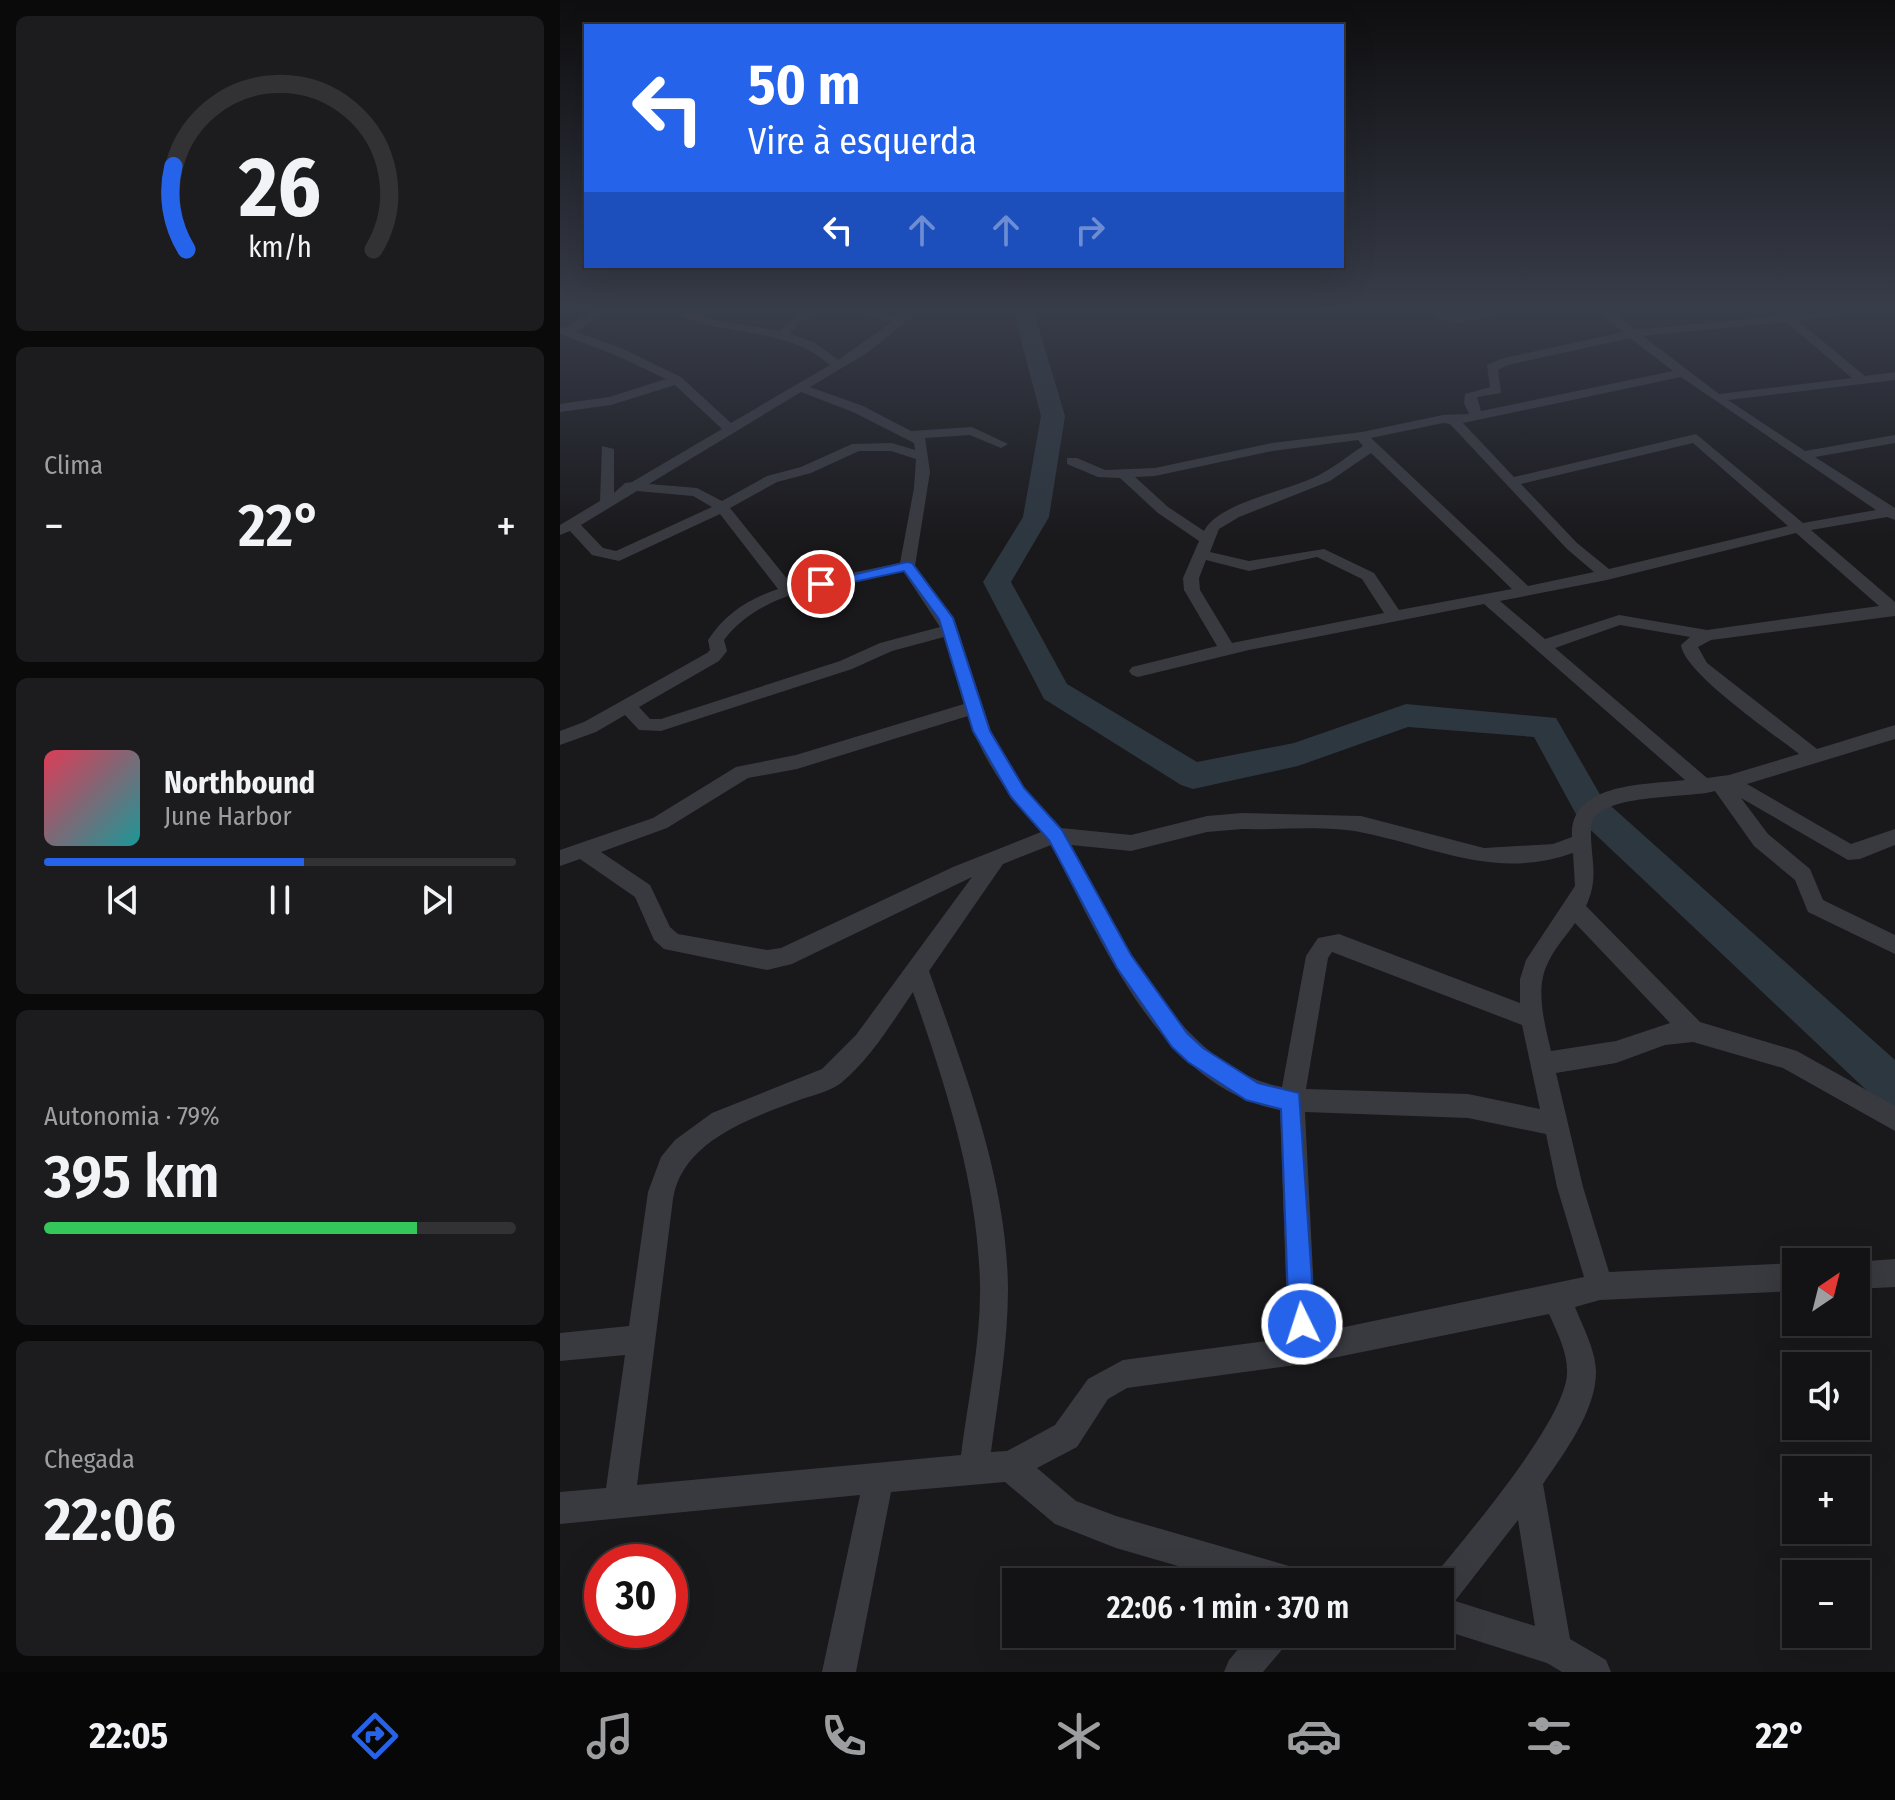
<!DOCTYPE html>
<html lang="pt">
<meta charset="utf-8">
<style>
body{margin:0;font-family:"Fira Sans Condensed",sans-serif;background:#1c1b1d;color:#f1f3f6;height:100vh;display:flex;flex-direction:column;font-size:30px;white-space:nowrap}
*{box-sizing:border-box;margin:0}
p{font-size:26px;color:#9d9ea0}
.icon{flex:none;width:44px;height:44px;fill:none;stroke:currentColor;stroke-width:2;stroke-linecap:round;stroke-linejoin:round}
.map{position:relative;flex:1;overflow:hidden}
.panel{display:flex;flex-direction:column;gap:16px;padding:16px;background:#0a0a0b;width:560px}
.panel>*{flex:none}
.hud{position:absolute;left:24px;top:24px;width:760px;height:244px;border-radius:0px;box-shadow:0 8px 32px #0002,0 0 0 2px #323234;background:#2563eb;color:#fff;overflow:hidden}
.needle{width:52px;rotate:35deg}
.tools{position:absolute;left:1222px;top:1248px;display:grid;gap:16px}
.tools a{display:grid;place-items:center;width:88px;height:88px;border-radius:0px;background:#131214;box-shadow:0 8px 32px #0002,0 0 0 2px #323234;font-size:40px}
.speed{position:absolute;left:24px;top:1544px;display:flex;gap:16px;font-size:40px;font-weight:700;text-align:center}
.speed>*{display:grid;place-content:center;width:104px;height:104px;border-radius:50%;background:#131214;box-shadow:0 8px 32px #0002,0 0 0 2px #323234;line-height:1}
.speed .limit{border:12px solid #d22;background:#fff;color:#111}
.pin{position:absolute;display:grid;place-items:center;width:68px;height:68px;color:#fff;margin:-34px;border:4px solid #fff;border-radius:50%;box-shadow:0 2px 8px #0007}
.me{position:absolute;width:88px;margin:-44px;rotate:356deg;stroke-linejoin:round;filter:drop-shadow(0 0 6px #0008)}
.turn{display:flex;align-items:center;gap:28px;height:168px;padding:0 32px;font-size:36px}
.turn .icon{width:104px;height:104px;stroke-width:2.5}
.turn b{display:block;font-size:56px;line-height:68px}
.lanes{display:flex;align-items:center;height:76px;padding:0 32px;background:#0003;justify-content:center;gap:40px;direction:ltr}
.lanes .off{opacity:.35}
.big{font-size:60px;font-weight:600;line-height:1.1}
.panel .widget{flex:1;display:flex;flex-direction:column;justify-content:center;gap:12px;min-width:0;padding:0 28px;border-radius:12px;background:#1c1b1d}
.panel .dial{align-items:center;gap:0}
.dial svg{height:208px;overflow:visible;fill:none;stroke:#323234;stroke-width:7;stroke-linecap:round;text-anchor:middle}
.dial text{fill:#f1f3f6;stroke:none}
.song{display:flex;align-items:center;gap:24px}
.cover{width:96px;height:96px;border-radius:12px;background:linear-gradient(135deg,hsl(350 70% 55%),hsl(180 70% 35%))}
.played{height:8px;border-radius:4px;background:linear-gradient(90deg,#2563eb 55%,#323234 55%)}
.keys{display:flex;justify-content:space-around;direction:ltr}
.heat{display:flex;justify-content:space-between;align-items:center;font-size:44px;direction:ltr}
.charge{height:12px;border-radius:6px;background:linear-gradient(90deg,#34c759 79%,#323234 0)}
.trip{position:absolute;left:442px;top:1568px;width:452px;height:80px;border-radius:0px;background:#131214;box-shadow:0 8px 32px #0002,0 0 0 2px #323234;font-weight:600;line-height:80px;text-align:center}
.tab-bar{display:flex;height:128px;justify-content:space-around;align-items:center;background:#080708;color:#9d9ea0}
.tab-bar .icon{width:56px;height:56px}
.tab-bar .selected{color:#2563eb}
.tab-bar b{font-size:36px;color:#f1f3f6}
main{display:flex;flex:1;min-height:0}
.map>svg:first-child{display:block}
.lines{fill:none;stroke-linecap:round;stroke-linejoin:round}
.river{fill:#2d3740;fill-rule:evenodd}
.minor{fill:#393a40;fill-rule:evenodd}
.route{fill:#2563eb;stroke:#184099;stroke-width:2}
</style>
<main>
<section class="panel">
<div class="widget dial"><svg viewBox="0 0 100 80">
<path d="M14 69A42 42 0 1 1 86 69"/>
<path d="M14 69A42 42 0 0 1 9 37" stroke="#2563eb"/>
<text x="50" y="56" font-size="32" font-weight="700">26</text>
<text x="50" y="72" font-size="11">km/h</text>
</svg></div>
<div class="widget"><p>Clima</p>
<div class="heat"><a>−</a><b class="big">22°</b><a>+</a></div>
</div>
<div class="widget">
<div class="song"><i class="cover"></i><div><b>Northbound</b><p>June Harbor</p></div></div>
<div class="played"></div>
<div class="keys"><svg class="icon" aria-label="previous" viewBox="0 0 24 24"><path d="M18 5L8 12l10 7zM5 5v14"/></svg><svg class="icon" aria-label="pause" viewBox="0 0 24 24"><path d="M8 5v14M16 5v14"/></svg><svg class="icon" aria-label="next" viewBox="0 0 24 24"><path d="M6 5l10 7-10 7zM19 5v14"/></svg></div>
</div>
<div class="widget"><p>Autonomia · 79%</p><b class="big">395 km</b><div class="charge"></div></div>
<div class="widget"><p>Chegada</p><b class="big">22:06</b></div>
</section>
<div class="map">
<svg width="1335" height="1672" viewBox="0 0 1335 1672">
<rect width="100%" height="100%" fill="#19181b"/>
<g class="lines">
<path class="river" d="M 453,309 L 473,309 L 505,416 L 489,517 L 451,582 L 507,684 L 637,762 L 734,743 L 846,704 L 996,718 L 1042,798 L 1335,1060 L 1335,1109 L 1320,1103 L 1018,818 L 974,737 L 848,727 L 738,766 L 633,789 L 621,785 L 484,699 L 423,582 L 463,517 L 481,416 Z"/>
<path class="minor" d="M 36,309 L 49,309 L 16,332 L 61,348 L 121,377 L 171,423 L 270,365 C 223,323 156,339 105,309 L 124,309 L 153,320 L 220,331 C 233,315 248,309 268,309 L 238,323 L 230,334 L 254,342 L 278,360 L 332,322 L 284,309 L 305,309 L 339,317 L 349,309 L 362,309 L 307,353 L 250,387 L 303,406 L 351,431 L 412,427 L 448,444 L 441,448 L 410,435 L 365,438 L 370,472 L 355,566 L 394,618 L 431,731 L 464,788 L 501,828 L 571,835 L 647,816 L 682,813 L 801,816 L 924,848 L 993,844 L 1012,837 C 1009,782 1086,785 1125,780 L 924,604 L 689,650 L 578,677 L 572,675 L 569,671 L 572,667 L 657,646 L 624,590 L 623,578 L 639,541 L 598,513 L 560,478 L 538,477 L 507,464 L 507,458 L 517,458 L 545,470 L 595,468 L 712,443 L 802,432 L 883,415 L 909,414 L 904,403 L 905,394 L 930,387 L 927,365 L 944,358 L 1063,332 L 1035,309 L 1048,309 L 1075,330 L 1219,316 L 1224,312 L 1231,315 L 1330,309 L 1238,321 L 1305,376 L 1335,372 L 1335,380 L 1168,400 L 1245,451 L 1335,435 L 1335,443 L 1255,457 L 1335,508 L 1335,520 L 1327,517 L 1251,530 L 1335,602 L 1335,616 L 1151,640 L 1138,647 L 1147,663 L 1257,749 L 1335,725 L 1335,739 L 1187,784 L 1291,844 L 1335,829 L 1335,845 L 1300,859 L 1288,860 L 1181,798 L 1208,834 L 1250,869 L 1263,900 L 1335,935 L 1335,954 L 1248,912 L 1235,880 L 1194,846 L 1155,791 C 1131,799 1033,792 1031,827 C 1030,859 1040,876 1026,906 L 1140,1022 L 1237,1051 L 1335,1106 L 1335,1131 L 1223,1068 L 1133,1042 L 1105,1045 L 1056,1063 L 996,1073 L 1023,1187 L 1049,1272 L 1236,1263 L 1236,1291 L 1040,1300 L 1015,1307 C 1023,1327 1036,1351 1036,1372 C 1036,1411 1004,1453 983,1484 L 1010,1639 L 1046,1660 L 1051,1672 L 1002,1672 L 987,1663 L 880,1629 L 880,1582 L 869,1582 C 902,1541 1006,1421 1007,1373 C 1008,1353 997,1332 989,1314 L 743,1364 L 567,1388 L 548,1399 L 517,1447 L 477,1468 L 516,1501 L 556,1516 L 729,1566 L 740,1571 L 745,1582 L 673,1582 L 556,1548 L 495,1524 L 445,1482 L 331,1492 L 296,1672 L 262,1672 L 300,1495 L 0,1524 L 0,1492 L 46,1488 L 65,1355 L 0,1361 L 0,1333 L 69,1326 L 88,1192 L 101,1157 L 115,1140 L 152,1113 L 262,1069 L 296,1035 L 412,877 L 232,964 L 207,970 L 104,949 L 94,940 L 75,897 L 20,859 L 0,866 L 0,850 L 93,818 L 176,767 L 236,755 L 404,704 L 384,637 L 332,651 L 292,669 L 101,731 L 79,730 L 65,715 L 36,732 L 0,745 L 0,731 L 24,722 L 147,653 L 150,650 L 148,640 C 165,614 188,599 218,589 L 160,514 L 59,561 L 32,555 L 10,531 L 0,535 L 0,525 L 40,501 L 42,446 L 54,449 L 54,493 L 65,483 L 72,482 L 162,429 L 115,385 L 51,405 L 0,412 L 0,404 L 49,397 L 106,379 L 53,354 L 0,334 L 0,327 L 6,328 ZM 1226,322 L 1292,378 L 1159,394 L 1083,336 ZM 1070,338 L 1113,371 L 921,411 L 917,397 L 941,393 L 938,370 L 948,365 ZM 1121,377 L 1316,510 L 1243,523 L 1136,434 L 954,477 L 903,423 ZM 241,392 L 293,412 L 354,443 L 355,450 L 332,443 L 292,444 L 241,467 L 207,476 L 162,501 L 137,488 L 89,484 ZM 883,423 L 890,424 L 1007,549 L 1034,572 L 968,586 L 811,438 ZM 798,440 L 803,446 C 789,455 776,466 761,474 C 733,490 658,502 644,531 L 608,507 L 575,477 L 595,476 L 712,451 ZM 1133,443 L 1228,526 L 1049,569 L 1017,543 L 961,484 ZM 299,451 L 331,451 L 356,459 L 354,488 L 340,563 L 232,585 L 170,508 L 217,482 L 251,473 ZM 811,453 L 952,589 L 839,610 L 814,573 L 764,549 L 689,561 L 650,552 L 659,529 L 679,517 L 770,481 ZM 77,491 L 133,496 L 152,507 L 56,551 L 43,548 L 21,525 ZM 1236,533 L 1319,606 L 1147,630 L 1059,615 L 985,639 L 940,601 L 1047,580 ZM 757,557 L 802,579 L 824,613 L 672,643 L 640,590 L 639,578 L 646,560 L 689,571 ZM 343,571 L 380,627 L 320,643 L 280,661 L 101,719 L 90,719 L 79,707 L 159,661 L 167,651 L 164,640 C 204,587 283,583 343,571 ZM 1060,625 L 1130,637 L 1121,645 C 1124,673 1214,734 1239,754 L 1169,775 L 1147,778 L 995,648 ZM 408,716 C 422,760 451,799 481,832 L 393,867 L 221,948 L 207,950 L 118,934 L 110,927 L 90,885 L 41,852 L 107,828 L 188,778 L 237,769 ZM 682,829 C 720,830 768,825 804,833 C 878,848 936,880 1013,853 L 1015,886 L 966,960 L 960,979 L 960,1003 L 779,934 L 758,938 L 746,956 L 722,1087 C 617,1067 558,929 511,845 L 571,851 L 647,832 ZM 491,845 C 543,943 600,1087 720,1110 L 728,1338 L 563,1360 L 528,1379 L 495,1425 L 447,1451 L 431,1452 C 438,1398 448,1344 448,1289 C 447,1179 405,1073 369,971 L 443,864 ZM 1015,923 L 1110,1023 L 1056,1041 L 991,1051 C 985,1025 975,990 987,965 C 993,950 1006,936 1015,923 ZM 772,952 L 962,1025 L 980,1109 L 908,1094 L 746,1089 L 768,958 ZM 353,992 C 386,1087 418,1184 420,1285 C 421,1342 408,1399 401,1455 L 77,1485 L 113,1199 C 122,1140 194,1117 242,1099 C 254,1095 271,1091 281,1083 C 311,1058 331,1024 353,992 ZM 745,1112 L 908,1118 L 986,1134 L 997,1187 L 1024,1277 L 756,1333 ZM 958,1520 L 975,1626 L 895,1601 Z
M 871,309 L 882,309 L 885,313 C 912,319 942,309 969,309 L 899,323 L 877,318 Z
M 1335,1259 L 1335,1287 L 1296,1289 L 1294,1262 Z
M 691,1634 L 730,1634 L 725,1646 L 703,1672 L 664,1672 L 669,1660 Z"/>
</g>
<linearGradient id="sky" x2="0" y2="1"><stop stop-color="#0e0d0f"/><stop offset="0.57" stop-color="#383d4a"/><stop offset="1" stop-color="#383d4a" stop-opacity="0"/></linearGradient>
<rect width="1335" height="543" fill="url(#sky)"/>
<path class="route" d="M 347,562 L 352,563 L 393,618 L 430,731 L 464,788 L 502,830 L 571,955 L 627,1033 L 643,1048 L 698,1083 L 739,1093 L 755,1324 L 751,1333 L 742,1337 L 733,1333 L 729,1324 L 721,1109 L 686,1100 L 628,1062 L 612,1047 L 557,968 L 489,840 L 451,797 L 413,731 L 379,619 L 344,571 L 261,589 L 254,584 Z"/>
</svg>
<div class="tools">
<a><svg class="needle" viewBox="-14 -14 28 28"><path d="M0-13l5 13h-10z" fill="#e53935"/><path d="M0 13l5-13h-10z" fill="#9d9ea0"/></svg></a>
<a><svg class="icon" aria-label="sound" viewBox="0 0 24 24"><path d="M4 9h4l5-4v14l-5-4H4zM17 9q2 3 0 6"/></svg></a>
<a>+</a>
<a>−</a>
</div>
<div class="speed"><div class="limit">30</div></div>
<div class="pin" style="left:261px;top:584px;background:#d93025"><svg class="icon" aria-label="arrive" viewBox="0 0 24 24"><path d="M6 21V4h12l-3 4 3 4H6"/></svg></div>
<svg class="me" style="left:742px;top:1324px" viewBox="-20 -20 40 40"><circle r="17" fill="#2563eb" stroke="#fff" stroke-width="3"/><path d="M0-11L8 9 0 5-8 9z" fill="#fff"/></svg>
<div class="trip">22:06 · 1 min · 370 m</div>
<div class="hud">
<div class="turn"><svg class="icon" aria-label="left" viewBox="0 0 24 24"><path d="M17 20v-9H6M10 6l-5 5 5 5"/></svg><div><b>50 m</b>Vire à esquerda</div></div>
<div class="lanes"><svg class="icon" aria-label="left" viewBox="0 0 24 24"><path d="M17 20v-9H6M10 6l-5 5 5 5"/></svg><svg class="icon off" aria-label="ahead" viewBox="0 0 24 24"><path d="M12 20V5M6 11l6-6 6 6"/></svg><svg class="icon off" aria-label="ahead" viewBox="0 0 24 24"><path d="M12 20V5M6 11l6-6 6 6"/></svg><svg class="icon off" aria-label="right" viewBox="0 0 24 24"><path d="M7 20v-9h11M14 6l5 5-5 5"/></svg></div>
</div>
</div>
</main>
<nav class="tab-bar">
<b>22:05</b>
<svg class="icon selected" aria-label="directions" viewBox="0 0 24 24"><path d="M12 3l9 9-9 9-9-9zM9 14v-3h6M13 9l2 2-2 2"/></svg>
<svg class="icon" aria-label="music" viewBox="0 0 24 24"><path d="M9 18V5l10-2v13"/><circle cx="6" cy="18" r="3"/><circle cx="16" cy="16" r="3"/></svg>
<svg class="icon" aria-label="phone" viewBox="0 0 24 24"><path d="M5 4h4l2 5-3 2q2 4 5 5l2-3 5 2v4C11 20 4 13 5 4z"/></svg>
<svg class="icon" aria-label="climate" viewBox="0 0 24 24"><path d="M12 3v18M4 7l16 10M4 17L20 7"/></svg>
<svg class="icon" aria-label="car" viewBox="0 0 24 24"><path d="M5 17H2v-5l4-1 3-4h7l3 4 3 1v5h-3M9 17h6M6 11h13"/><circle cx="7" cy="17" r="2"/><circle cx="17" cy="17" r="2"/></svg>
<svg class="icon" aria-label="filters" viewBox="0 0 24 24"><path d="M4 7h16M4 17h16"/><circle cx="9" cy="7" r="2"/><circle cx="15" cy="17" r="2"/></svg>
<b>22°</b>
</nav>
